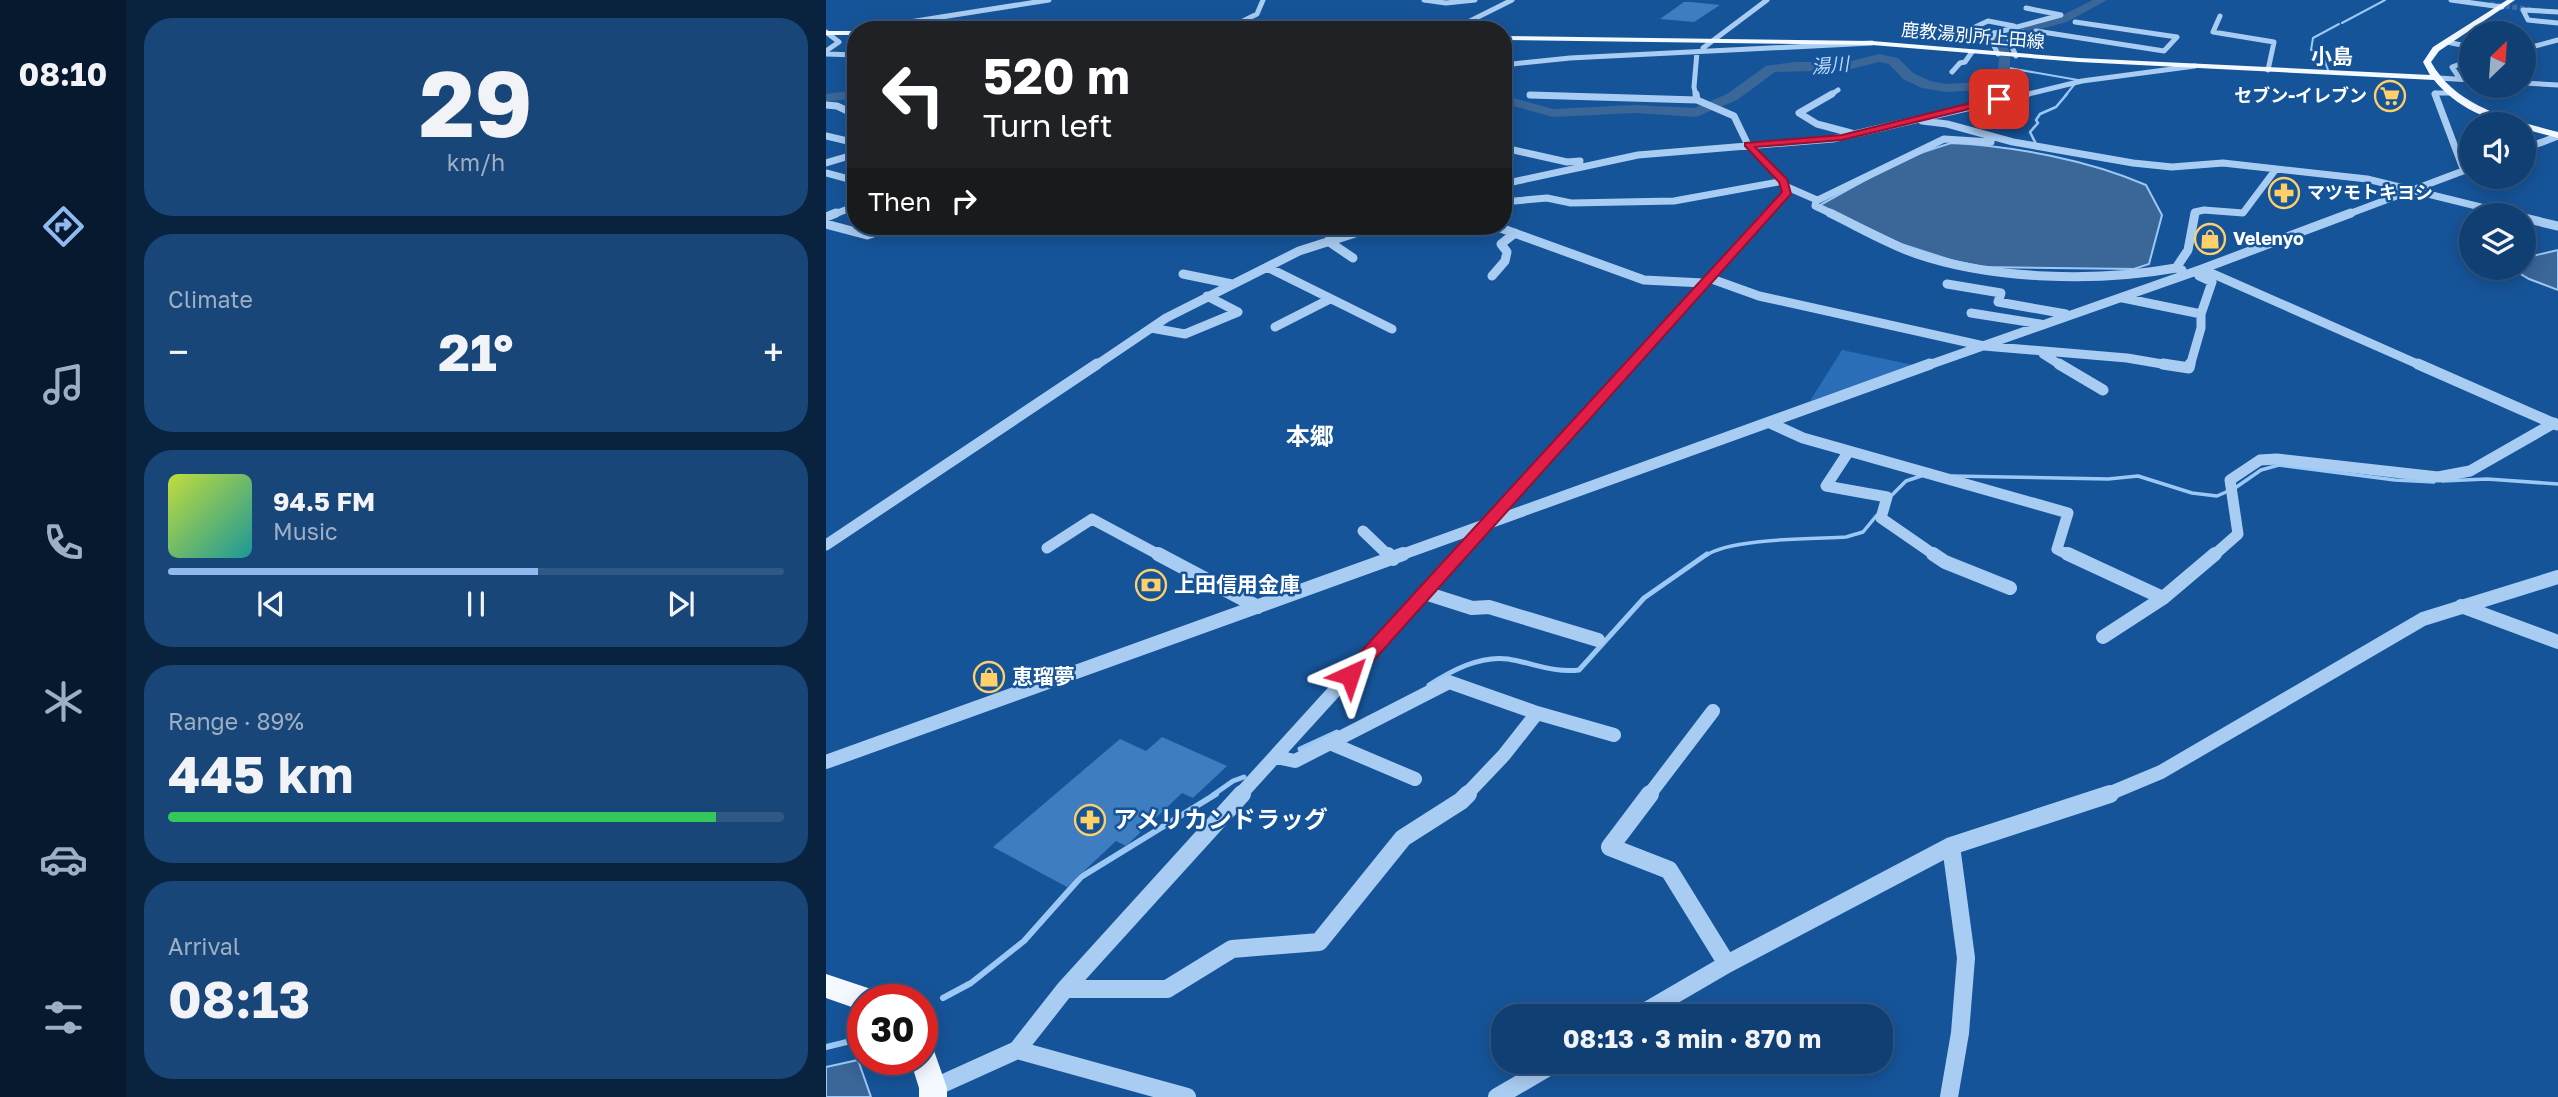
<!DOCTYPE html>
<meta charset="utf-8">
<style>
body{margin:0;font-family:"Golos Text","Noto Sans JP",sans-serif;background:#194678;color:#f1f3f6;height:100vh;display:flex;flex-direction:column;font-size:26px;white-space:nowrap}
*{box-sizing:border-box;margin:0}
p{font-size:23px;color:#9cafc4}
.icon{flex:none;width:38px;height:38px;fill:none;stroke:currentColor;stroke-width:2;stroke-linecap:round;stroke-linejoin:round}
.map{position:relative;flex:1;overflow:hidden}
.details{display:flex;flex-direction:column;gap:18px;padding:18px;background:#09233f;width:700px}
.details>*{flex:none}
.hud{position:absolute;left:21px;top:21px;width:665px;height:214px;border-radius:28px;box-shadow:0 4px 18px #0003,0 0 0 2px #305885;background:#202124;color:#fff;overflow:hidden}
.needle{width:46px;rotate:25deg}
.tools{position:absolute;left:1633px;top:21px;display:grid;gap:14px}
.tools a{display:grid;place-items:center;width:77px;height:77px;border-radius:50%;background:#103f73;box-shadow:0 4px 18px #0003,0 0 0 2px #305885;font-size:35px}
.speed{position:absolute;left:21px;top:984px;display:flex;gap:14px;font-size:35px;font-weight:700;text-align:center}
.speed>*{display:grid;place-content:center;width:91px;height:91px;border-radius:50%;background:#103f73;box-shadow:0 4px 18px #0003,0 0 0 2px #305885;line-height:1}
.speed .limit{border:10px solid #d22;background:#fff;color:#111}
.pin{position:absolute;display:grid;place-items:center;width:60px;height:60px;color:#fff;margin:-30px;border-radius:14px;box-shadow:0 4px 10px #0006}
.me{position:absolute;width:77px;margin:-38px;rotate:42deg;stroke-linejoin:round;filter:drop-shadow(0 0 5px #0008)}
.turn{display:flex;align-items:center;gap:24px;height:147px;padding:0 21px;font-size:32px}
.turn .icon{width:91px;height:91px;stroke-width:2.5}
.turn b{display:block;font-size:49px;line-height:60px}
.then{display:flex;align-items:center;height:66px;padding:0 21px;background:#0003;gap:14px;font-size:26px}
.big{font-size:52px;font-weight:700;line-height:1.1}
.details .tile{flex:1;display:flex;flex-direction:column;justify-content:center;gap:10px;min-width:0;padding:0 24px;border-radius:28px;background:#194678}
.details .dial{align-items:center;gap:0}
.dial b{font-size:91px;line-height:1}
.song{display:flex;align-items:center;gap:21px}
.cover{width:84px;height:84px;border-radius:10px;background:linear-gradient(135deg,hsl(70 70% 55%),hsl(180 70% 35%))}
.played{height:7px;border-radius:4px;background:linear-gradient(90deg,#90b9f0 60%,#305885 60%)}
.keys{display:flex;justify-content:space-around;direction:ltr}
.heat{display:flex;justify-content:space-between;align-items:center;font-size:38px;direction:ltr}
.charge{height:10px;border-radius:5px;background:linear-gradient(90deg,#34c759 89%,#305885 0)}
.trip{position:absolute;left:665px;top:1004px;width:402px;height:70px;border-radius:28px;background:#103f73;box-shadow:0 4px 18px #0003,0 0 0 2px #305885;font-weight:700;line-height:70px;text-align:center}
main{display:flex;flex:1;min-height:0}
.dock{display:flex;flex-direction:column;width:126px;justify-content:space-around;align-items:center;background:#06192e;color:#9cafc4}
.dock .icon{width:49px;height:49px}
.dock .active{color:#90b9f0}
.dock b{font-size:32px;color:#f1f3f6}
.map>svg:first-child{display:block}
.green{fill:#296eb7}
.water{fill:#3a6698;stroke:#9cc8f5;stroke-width:2}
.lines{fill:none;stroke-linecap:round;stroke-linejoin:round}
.stream-far4{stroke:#9cc8f5;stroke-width:2}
.stream-far3{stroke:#9cc8f5;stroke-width:2.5}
.stream-far2{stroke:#9cc8f5;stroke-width:3.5}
.stream-far1{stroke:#9cc8f5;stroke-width:5}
.stream{stroke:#9cc8f5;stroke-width:6}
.river{fill:#3a6698;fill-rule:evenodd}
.building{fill:#3e7dc0}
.minor-tunnel{stroke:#396ea8;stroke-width:5;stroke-dasharray:5 2.5;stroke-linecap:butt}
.minor-far5{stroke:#a9cdf2;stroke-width:5}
.minor-far4{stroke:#a9cdf2;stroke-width:7}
.minor-far3{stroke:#a9cdf2;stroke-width:9}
.minor-far2{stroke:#a9cdf2;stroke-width:11}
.minor-far1{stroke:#a9cdf2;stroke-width:14}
.minor{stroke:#a9cdf2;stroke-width:18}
.major{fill:#f4f9ff;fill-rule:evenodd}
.route{fill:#e11d48;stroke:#92132f;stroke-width:2}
.labels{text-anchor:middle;stroke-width:5;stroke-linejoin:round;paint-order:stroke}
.far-street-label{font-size:18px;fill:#fff;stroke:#165499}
.far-poi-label{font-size:18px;font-weight:bold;fill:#fff;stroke:#165499;text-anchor:start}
.far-water-label{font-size:19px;font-style:italic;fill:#b6d7f9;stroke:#165499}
.far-quarter-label{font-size:21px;font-weight:bold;fill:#fff;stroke:#165499}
.poi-label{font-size:21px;font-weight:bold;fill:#fff;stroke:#165499;text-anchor:start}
.quarter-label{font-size:24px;font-weight:bold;fill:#fff;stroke:#165499}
.near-poi-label{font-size:24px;font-weight:bold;fill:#fff;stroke:#165499;text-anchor:start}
</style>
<main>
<nav class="dock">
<b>08:10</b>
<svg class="icon active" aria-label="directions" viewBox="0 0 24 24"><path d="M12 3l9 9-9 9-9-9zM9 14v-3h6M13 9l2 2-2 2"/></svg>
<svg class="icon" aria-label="music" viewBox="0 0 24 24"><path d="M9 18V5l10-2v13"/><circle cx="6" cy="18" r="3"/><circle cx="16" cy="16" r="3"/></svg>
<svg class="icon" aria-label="phone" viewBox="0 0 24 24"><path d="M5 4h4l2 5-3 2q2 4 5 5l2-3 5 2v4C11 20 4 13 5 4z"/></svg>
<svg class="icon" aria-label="climate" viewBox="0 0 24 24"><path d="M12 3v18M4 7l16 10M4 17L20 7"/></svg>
<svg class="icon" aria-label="car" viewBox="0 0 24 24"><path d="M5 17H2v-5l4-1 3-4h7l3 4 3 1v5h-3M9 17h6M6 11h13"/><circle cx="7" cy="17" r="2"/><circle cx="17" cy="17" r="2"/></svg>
<svg class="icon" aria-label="filters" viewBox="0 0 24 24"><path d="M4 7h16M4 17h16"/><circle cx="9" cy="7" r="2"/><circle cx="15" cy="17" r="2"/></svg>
</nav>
<section class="details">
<div class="tile dial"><b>29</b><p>km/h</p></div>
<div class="tile"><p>Climate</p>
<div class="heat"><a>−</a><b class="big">21°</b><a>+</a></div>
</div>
<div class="tile">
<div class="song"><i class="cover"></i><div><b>94.5 FM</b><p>Music</p></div></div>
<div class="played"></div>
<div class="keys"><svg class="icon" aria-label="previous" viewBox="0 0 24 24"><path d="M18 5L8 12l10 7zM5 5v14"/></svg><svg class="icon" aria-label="pause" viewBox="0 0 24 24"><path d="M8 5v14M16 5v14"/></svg><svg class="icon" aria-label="next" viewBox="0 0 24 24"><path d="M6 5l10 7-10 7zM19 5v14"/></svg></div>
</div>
<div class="tile"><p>Range · 89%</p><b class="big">445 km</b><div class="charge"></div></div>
<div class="tile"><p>Arrival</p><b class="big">08:13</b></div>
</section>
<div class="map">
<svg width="1732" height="1097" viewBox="0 0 1732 1097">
<rect width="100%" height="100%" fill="#165499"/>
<path class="green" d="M 1016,350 L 1087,365 L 984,401 Z"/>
<path class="water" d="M 1125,143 C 1188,146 1262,160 1320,185 L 1336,215 L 1323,264 L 1308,269 L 1157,267 L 1128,261 L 1075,244 L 994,205 L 1079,158 Z
M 1732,250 L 1732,290 L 1703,279 L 1685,268 L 1698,268 L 1698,258 Z
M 32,1060 L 45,1097 L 0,1097 L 0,1067 Z"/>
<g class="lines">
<path class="stream-far4" d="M 1516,23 L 1559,0
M 1177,67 L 1252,80 L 1239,96
M 1502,70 L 1495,51 L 1485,50 L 1487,38 L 1513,24"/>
<path class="stream-far3" d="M 1210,144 L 1204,132 L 1212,123 L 1210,120 L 1214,114 L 1230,107 L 1241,94"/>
<path class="stream-far2" d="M 1126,476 L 1282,479 L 1312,476 L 1366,493 L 1391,496 L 1409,488 L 1435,470 L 1453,465 L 1569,480 L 1608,482
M 1616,481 L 1661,479 L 1732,484
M 1065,496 L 1080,481 L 1095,476
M 879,556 C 904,538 986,539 1020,537 L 1037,532 L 1051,515"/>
<path class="stream-far1" d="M 603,685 C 625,671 654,655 682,659 C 707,663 727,673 753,670 L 818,598 L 881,554
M 474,749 L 511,732
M 387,795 L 407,781 L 418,777"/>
<path class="stream" d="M 117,998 L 145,983 L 198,941 L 255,877 L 390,794
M 0,1047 L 37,1038"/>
<path class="river" d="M 1267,0 L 1281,0 L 1241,22 L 1181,38 L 1179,40 C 1188,57 1181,64 1186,81 L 1173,89 L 1121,92 L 1096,88 L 1077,79 L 1063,64 L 1053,62 L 1021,70 L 949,72 L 911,100 L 870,117 L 809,113 L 727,117 L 677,103 L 677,95 L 727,109 L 809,105 L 868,108 L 901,94 L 940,66 L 968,62 L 1021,62 L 1053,54 L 1072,58 L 1087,73 L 1104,81 L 1121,84 L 1170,81 L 1174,54 L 1167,40 L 1172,32 L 1233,17 Z
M 30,90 L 30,98 L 0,102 L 0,94 Z"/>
</g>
<path class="building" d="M 858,2 L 865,2 L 894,5 L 868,22 L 834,19 Z
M 336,737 L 401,766 L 367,798 L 356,793 L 300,846 L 290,841 L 241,887 L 167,847 L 294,739 L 320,751 Z"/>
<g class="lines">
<path class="minor-tunnel" d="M 1664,4 L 1708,10"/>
<path class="minor-far5" d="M 598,0 L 620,3 L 649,0
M 1625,0 L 1676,7
M 1732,12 L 1697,10 L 1702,20 L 1732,23
M 1394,16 L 1387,32 L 1448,42 L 1442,70
M 33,30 L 223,0
M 399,30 L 431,14 L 437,0
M 626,30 L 686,0
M 1210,31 L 1338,51 L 1351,37 L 1249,22
M 0,32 L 13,42 L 0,51
M 1169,33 L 1147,28 L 1162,21 L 1188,26
M 1621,42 L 1645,47
M 877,48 L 941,0
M 1698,49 L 1732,40
M 0,54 L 30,55
M 1172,54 L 1165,40 L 1169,33 L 1235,15 L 1200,8
M 1190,56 L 1183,40 L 1185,36 L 1197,32
M 677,65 L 744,58 L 1046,43
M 1126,72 L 1134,63 L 1139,62 L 1146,52
M 1613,78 L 1645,80
M 1634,79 L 1626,67 L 1645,60
M 1698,83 L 1732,85
M 704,95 L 722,96
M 870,96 L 868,87 L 871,52
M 1003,96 L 1012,90
M 1194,96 L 1256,81 L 1369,66
M 1610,96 L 1609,93 L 1623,93"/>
<path class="minor-far4" d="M 870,94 L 871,100
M 1006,94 L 973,113 L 991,124 L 1025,133
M 1609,94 L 1638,171
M 704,95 L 871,100 L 908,116 L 922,145 L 958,181 L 961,192 L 940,215
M 0,105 L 11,106 L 30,115
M 1096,121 L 1121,124 L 1187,142 L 1307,163 L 1346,167 L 1397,163 L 1541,179 L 1687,215
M 0,136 L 30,143
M 683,149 L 741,162 L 754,161
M 1698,149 L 1732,136
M 0,163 L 30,154
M 0,173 L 30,181
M 677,184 L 812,155 L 1007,139 L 1201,94
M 959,186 L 991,200
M 677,202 L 721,198 L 745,203 L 848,201 L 958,181
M 6,215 L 30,206
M 1008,215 L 989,206 L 990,201 L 1118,139 L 1165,142
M 1368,215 L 1369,212 L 1378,210 L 1417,213 L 1450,169
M 1520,215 L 1645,168"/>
<path class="minor-far3" d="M 1004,213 C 1033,227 1062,244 1091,254 C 1167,280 1272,282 1350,268
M 1680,213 L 1687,215
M 0,217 L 10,213
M 1698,218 L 1732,226
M 0,224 L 41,235 L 62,228
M 669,226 L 818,280 L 877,283
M 502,241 L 527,258
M 441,267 L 566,329
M 1376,269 L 1596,366
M 1356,270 L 1350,268 L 1362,250 L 1369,213
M 357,274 L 406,284
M 666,276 L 679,261 L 681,252 L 675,244 L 689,233
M 1373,276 L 1386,282 L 1375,314
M 883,278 L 933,296 L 1158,346 L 1301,358 L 1348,366
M 1121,284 L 1175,293 L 1172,302 L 1240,314
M 1297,298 L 1375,314 L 1375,328 L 1364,366
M 1145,313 L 1214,324
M 449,327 L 504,299
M 325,328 L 359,334 L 412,312 L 381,296
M 1217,354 L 1236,366
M 269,366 L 340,318 L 473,251 L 551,226
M 804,366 L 942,213
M 1100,366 L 1376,269 L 1525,213"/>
<path class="minor-far2" d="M 1233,364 L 1277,390
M 1337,364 L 1363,368 L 1364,364
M 1592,364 L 1731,425
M 944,423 L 977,438 L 1242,513 L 1231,549 L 1245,556
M 1023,451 L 1000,486 L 1061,497 L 1055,518 L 1110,556
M 537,531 L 563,556
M 0,545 L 271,364
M 221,548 L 266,519 L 335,556
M 572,556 L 1104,364
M 632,556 L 805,364
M 1387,556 L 1412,534 L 1404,480 L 1434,460 L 1451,459 L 1612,477 L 1644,471 L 1728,423"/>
<path class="minor-far1" d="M 332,554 L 432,607
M 562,554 L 567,559
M 1107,554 L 1119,562 L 1184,588
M 1242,554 L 1337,598
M 599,593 L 646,608 L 663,607 L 772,640
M 1635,606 L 1732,642
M 1277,637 L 1337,598 L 1389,554
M 504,743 L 589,779
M 450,757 L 469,761 L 623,682 L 711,713 L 788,735
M 0,762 L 577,554
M 414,795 L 633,554
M 640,795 L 678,755 L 711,713
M 823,795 L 887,711
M 1280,795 L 1335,772 L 1597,619 L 1732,577"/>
<path class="minor" d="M 824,794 L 784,847 L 843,870 L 901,964
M 239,989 L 341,989 L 406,949 L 493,942 L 577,838 L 635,801 L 642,794
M 810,1017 L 901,964 L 1125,846 L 1284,794
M 191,1050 L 361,1097
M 107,1088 L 191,1050 L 239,989 L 416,794
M 671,1097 L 731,1062
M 1123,1097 L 1134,1033 L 1140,958 L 1125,846"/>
<path class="major" d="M 1681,0 L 1689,0 L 1613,51 L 1605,62 C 1630,107 1683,119 1732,132 L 1732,138 L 1698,129 L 1698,124 C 1664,124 1629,106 1608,80 L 1253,62 L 1046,45 L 677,40 L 677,36 L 1046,41 L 1253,58 L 1604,75 L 1597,62 L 1607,47 Z
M 0,31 L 30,31 L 30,35 L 0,35 Z
M 0,974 L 48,990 L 52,999 L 37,999 L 37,1011 L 0,998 Z
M 96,1041 L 106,1045 L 121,1088 L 121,1097 L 93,1097 L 93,1088 L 84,1059 L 96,1059 Z"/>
</g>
<path class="route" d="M 1173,96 L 1176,101 L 1016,140 L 929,147 L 961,179 L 965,194 L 531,679 L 518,679 L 515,675 L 518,670 L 956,192 L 953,182 L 919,146 L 919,143 L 1016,135 Z"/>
<defs>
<g id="supermarket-ring" transform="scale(1.575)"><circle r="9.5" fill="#165499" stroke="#ffcf6a" stroke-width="1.5"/><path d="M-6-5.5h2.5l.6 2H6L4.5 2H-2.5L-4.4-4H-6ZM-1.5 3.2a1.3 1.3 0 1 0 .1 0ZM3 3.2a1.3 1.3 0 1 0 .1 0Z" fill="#ffcf6a"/></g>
<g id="pharmacy-ring" transform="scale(1.575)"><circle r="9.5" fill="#165499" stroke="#ffcf6a" stroke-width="1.5"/><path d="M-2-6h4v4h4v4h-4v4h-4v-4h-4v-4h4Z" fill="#ffcf6a"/></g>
<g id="shop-ring" transform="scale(1.575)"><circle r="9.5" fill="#165499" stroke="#ffcf6a" stroke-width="1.5"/><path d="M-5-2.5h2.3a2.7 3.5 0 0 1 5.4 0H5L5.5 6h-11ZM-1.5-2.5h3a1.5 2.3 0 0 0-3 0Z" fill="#ffcf6a"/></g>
<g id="bank-ring" transform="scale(1.575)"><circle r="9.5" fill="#165499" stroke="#ffcf6a" stroke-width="1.5"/><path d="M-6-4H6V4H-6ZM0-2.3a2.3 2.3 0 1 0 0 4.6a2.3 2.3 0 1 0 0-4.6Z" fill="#ffcf6a"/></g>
</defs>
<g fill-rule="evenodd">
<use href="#supermarket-ring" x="1564" y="96"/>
<use href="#pharmacy-ring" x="1458" y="193"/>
<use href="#shop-ring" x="1384" y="239"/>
<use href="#bank-ring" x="325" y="585"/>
<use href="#shop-ring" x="163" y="677"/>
<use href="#pharmacy-ring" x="264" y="820"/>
</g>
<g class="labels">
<g class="far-street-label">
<text transform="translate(1147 36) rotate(5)" y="6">鹿教湯別所上田線</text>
</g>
<g class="far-poi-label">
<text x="1541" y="102" text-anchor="end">セブン-イレブン</text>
<text x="1481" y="199">マツモトキヨシ</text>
<text x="1407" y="245">Velenyo</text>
</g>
<g class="far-water-label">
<text transform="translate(1004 65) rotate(-5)" y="7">湯川</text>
</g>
<g class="far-quarter-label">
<text x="1506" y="64">小島</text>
</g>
<g class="poi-label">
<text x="348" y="592">上田信用金庫</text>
<text x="186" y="684">恵瑠夢</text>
</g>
<g class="quarter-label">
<text x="484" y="445">本郷</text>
</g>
<g class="near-poi-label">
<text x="287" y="828">アメリカンドラッグ</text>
</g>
</g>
</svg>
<div class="tools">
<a><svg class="needle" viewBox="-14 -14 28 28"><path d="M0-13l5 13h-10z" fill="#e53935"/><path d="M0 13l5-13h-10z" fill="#9cafc4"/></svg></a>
<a><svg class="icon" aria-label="sound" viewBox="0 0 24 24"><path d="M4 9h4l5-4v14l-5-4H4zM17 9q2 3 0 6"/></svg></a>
<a><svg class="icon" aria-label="layers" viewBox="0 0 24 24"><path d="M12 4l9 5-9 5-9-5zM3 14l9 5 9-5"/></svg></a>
</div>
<div class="speed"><div class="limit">30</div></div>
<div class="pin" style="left:1173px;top:99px;background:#d93025"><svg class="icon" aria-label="arrive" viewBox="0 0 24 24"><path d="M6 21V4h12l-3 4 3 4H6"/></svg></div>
<svg class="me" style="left:524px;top:675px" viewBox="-20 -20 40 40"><path d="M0-17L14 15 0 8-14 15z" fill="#e11d48" stroke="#fff" stroke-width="4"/></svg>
<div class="trip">08:13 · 3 min · 870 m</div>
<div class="hud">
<div class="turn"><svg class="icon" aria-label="left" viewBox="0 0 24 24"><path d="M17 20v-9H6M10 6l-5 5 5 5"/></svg><div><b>520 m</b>Turn left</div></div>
<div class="then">Then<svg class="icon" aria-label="right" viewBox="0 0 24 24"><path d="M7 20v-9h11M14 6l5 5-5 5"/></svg></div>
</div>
</div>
</main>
